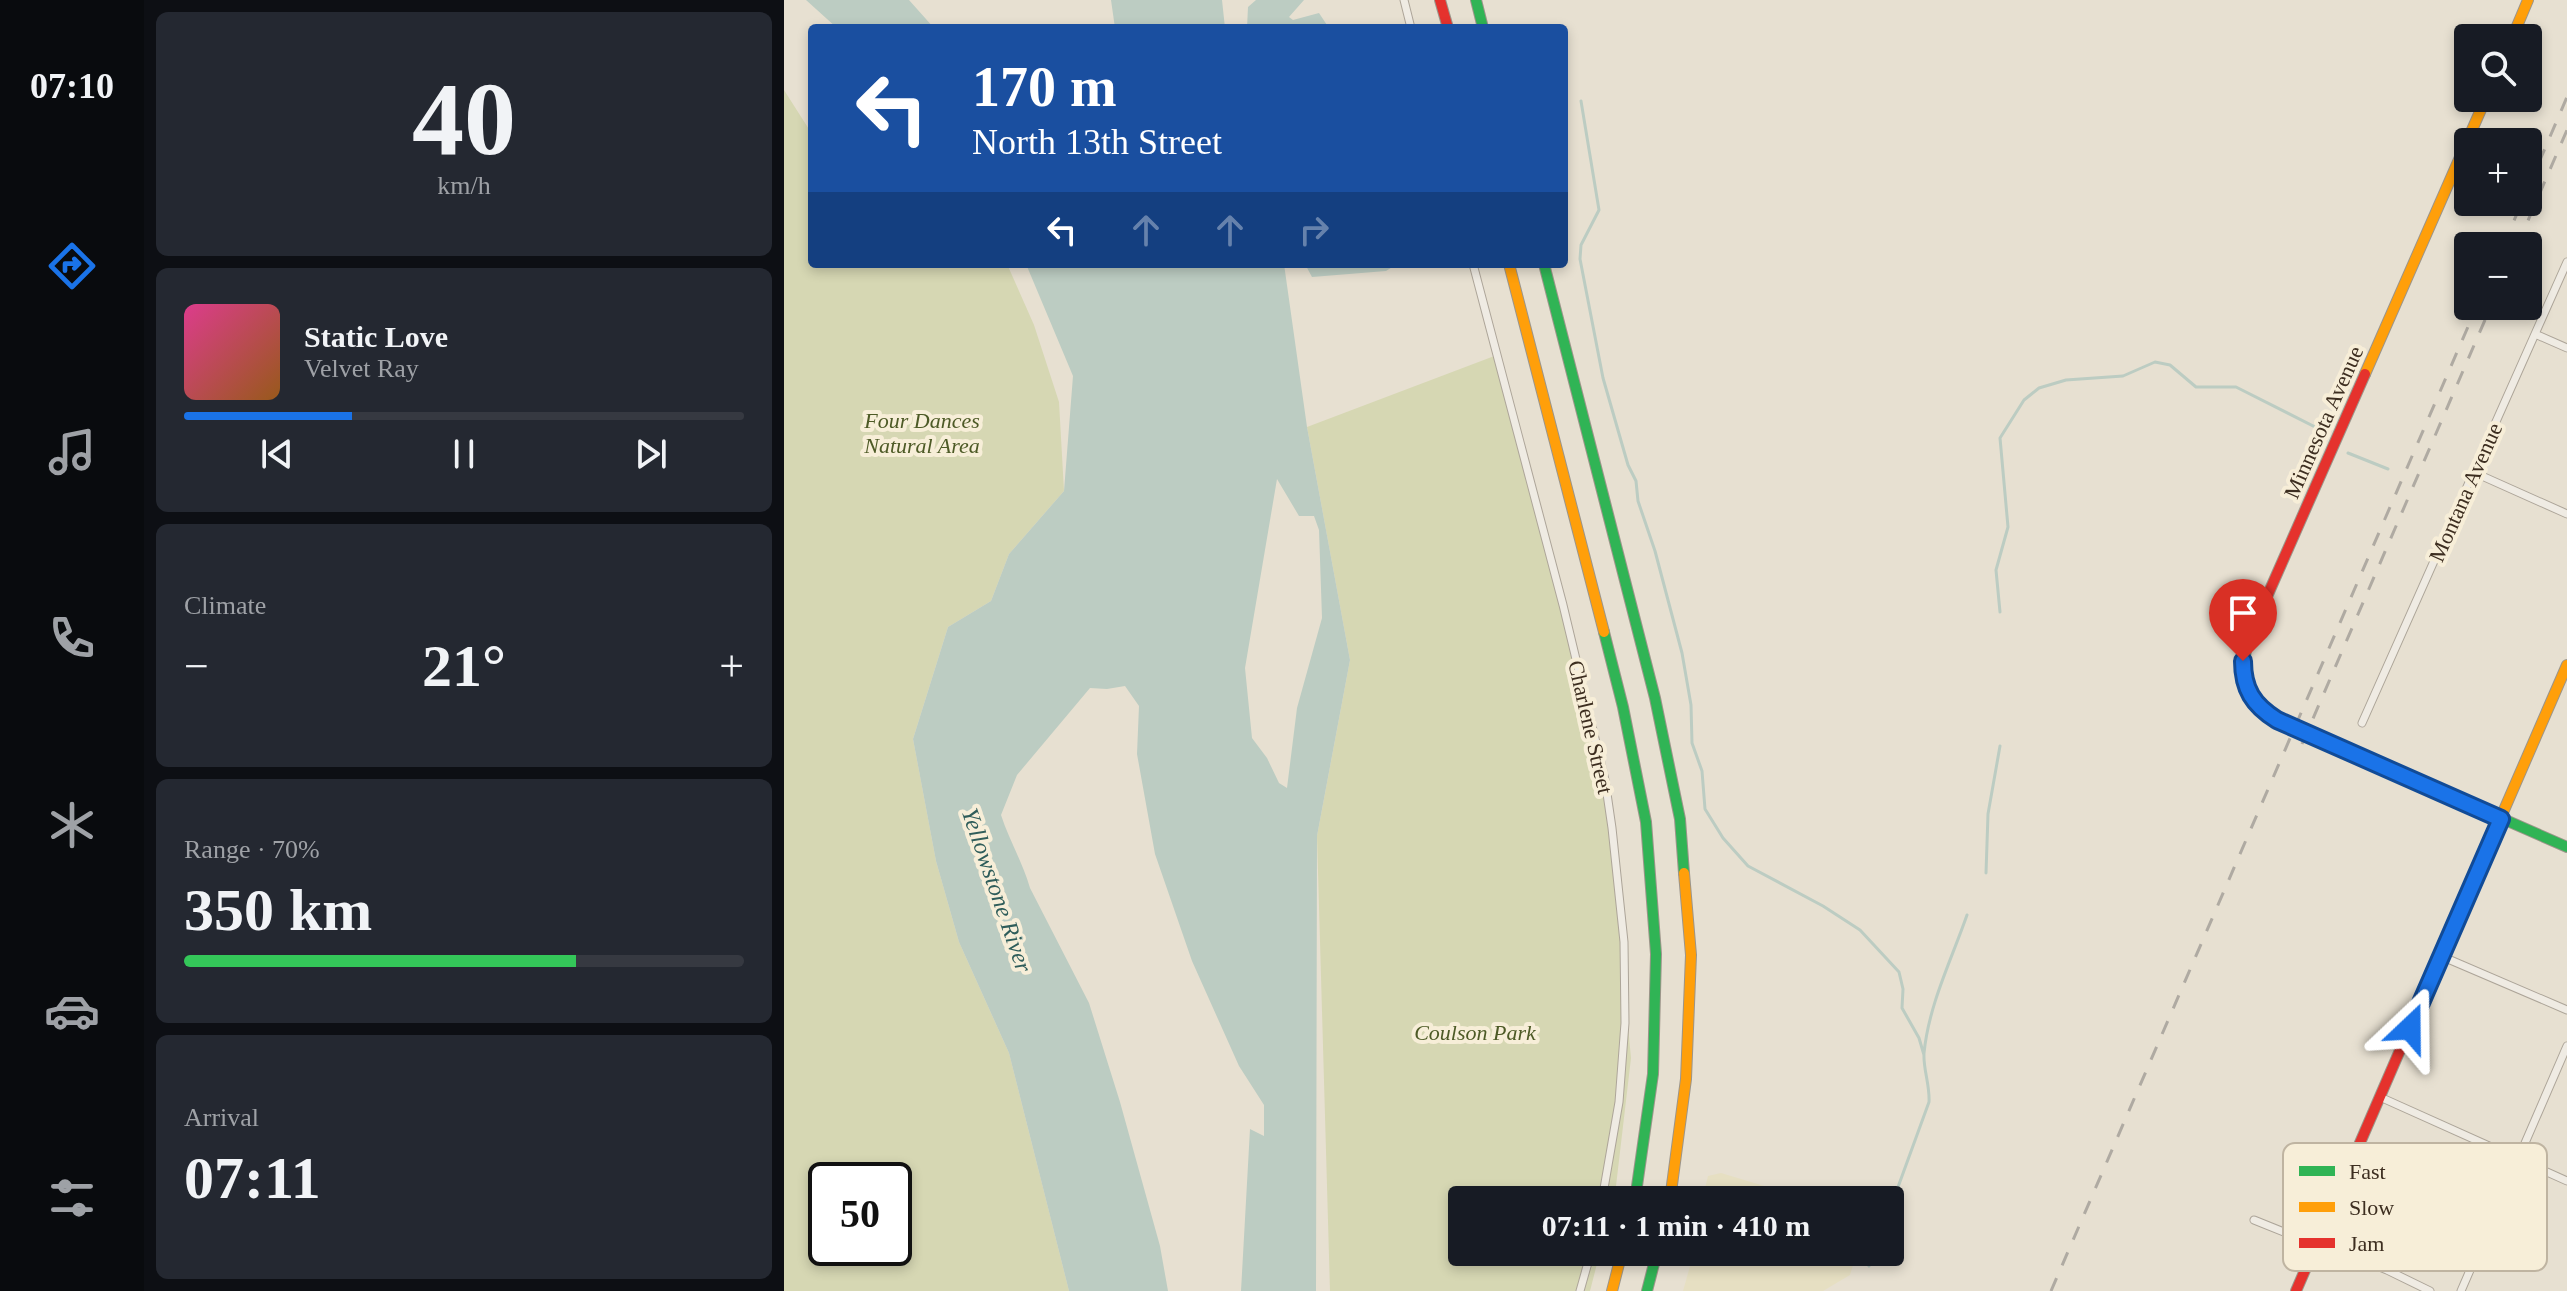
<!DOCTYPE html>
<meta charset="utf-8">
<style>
body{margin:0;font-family:Georgia,serif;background:#242831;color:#f1f3f6;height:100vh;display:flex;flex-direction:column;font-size:30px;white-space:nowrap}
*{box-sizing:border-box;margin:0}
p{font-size:26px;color:#9ea1a6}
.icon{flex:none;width:44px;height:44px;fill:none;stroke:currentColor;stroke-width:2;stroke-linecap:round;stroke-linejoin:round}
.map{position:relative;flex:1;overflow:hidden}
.side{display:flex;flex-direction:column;gap:12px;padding:12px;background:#0d0f14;width:640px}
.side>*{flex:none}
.banner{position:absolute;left:24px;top:24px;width:760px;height:244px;border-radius:8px;box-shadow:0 4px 12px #0003;background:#1a4fa0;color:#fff;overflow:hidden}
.buttons{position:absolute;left:1670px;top:24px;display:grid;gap:16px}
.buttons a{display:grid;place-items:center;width:88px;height:88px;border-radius:8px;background:#171b24;box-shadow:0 4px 12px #0003;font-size:40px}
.speed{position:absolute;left:24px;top:1162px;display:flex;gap:16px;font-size:40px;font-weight:700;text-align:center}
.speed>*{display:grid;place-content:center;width:104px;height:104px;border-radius:50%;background:#171b24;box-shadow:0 4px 12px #0003;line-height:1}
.speed .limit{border:4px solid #111;border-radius:12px;background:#fff;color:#111}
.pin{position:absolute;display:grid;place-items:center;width:68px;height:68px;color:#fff;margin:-82px -34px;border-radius:50% 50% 50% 0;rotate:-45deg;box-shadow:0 0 8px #0007}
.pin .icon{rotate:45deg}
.me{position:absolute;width:88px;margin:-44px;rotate:23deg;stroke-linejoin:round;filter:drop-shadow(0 0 6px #0008)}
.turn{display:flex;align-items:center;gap:28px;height:168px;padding:0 32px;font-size:36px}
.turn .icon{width:104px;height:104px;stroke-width:2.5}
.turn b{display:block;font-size:56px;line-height:68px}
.lanes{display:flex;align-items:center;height:76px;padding:0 32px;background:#0003;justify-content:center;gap:40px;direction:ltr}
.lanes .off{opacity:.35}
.big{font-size:60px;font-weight:600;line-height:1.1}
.side .card{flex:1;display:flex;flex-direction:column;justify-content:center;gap:12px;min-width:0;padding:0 28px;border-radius:12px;background:#242831}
.side .dial{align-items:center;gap:0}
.dial b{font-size:104px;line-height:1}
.song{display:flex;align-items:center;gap:24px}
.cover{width:96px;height:96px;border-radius:12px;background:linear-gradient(135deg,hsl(330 70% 55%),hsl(30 70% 35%))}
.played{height:8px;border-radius:4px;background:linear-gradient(90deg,#1a73e8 30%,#363941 30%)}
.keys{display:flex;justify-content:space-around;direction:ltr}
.heat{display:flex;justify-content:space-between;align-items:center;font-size:44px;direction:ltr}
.charge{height:12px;border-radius:6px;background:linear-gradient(90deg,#34c759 70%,#363941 0)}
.trip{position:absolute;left:664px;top:1186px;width:456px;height:80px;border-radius:8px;background:#171b24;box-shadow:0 4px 12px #0003;font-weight:600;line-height:80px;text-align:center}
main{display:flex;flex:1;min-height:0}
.tab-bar{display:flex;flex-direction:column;width:144px;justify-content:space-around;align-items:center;background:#090b0e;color:#9ea1a6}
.tab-bar .icon{width:56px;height:56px}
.tab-bar .selected{color:#1a73e8}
.tab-bar b{font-size:36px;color:#f1f3f6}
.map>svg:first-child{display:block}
.farmland{fill:#e6dfc2}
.green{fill:#d6d7b3;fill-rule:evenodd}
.water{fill:#bcccc2;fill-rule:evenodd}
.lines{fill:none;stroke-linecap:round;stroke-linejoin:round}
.stream{stroke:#bcccc2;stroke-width:3}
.street-casing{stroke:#ada599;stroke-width:9}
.fast-casing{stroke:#9c958a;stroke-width:12}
.slow-casing{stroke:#9c958a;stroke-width:12}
.jam-casing{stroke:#9c958a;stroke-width:12}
.street{stroke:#efebe3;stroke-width:7}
.fast{stroke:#30b455;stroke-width:10}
.slow{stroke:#ff9f0a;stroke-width:10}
.jam{stroke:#e5322d;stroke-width:10}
.rail{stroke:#afaaa2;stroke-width:3;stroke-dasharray:14 14;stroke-linecap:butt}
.route-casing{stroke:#114b97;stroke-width:20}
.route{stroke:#1a73e8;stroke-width:14}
.labels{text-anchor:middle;stroke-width:8;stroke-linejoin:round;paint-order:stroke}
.park-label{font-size:22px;font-style:italic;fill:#4d5a26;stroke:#f7eed8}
.street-label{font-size:22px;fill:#3d2e20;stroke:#f7eed8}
.water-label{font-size:24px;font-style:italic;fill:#2f5d5a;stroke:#f7eed8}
.key{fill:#f7eed8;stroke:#bfb4a1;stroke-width:2}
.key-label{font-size:22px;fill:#3d2e20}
</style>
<main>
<nav class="tab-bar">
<b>07:10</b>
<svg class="icon selected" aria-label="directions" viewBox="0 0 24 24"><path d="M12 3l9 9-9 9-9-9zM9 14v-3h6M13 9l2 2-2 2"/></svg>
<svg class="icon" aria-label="music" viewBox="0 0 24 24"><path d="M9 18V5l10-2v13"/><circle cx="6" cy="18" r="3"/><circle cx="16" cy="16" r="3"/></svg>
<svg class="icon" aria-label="phone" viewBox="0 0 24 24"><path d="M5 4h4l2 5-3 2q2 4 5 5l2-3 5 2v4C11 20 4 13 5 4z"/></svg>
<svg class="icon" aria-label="climate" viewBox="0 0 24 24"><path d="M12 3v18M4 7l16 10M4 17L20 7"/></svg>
<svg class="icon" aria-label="car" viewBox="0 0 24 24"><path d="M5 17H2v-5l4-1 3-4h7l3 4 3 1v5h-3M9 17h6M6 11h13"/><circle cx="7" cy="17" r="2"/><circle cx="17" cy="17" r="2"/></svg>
<svg class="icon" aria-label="filters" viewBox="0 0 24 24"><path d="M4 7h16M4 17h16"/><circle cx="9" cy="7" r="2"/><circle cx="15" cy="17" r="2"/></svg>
</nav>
<section class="side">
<div class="card dial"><b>40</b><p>km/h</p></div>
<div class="card">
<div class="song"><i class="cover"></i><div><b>Static Love</b><p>Velvet Ray</p></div></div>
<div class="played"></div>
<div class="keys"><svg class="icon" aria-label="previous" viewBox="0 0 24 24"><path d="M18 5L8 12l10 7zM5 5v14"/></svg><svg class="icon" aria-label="pause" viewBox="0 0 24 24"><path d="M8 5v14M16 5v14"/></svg><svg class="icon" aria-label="next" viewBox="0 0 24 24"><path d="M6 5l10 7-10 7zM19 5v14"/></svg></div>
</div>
<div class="card"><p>Climate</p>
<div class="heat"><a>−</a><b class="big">21°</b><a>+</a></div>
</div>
<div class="card"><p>Range · 70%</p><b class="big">350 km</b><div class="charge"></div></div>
<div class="card"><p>Arrival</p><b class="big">07:11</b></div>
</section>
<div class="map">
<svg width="1783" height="1291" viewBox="0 0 1783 1291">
<rect width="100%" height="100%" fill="#e7e0d1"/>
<path class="farmland" d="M 937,1173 L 1027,1200 L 918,1200 L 924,1176 Z
M 910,1252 L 1073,1252 L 1066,1275 L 1039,1291 L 899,1291 Z"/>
<path class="green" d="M 0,90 L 28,134 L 28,264 L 223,264 L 250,325 L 275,402 L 280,491 L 225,554 L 207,601 L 164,627 L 129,739 L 152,861 L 175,942 L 225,1053 L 285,1291 L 0,1291 ZM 42,1180 L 110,1180 L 110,1248 L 42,1248 Z
M 713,355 L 821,780 L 847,1058 L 832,1186 L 829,1200 L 678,1200 L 678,1252 L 816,1252 L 806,1291 L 546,1291 L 533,836 L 566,660 L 523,427 Z"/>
<path class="water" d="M 22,0 L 125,0 L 150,28 L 53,28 Z
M 327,0 L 438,0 L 441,28 L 331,28 Z
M 472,0 L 520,0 L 505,17 L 509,20 L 535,13 L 545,28 L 463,28 L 464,7 Z
M 242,264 L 500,264 L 523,427 L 566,660 L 533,836 L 532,1291 L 457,1291 L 466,1129 L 480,1136 L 480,1105 L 455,1066 L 408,961 L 371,854 L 353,754 L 355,706 L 341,686 L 323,689 L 306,688 L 233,775 L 217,815 C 225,840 239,863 246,888 L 305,1003 L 336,1102 L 376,1246 L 384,1291 L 285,1291 L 225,1053 L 175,942 L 152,861 L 129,739 L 164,627 L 207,601 L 225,554 L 280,491 L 289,376 ZM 493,479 L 515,516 L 530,516 L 535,530 L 538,618 L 513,708 L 503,788 L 495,783 L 483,758 L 468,738 L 461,668 Z
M 521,264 L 613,264 L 602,271 L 528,277 Z"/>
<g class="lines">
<path class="stream" d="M 797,101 L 815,210 L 797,245 L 796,259 L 819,378 L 844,465 L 852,481 L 854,501 L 871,551 L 898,653 L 907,705 L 908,743 L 918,771 L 921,809 L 939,838 L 964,866 L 1039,906 L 1076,930 L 1115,972 L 1119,989 L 1118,1008 L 1135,1038 L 1140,1055
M 1564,453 L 1604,469
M 1216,612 L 1212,570 L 1224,527 L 1216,438 L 1240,400 L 1255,388 L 1282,380 L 1339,376 L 1371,362 L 1386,365 L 1412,387 L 1452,387 L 1543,433
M 1202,873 L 1204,814 L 1216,746
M 1106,1209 L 1145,1102 C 1146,1085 1139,1069 1140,1053 C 1145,1004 1167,961 1183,915
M 1085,1266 L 1090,1252"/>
<g class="street-casing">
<path id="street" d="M 620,0 L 627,28
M 689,264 L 779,605 L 821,780 L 828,828 L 840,942 L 841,1023 L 835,1102 L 818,1200
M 1751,334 L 1783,348
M 1689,472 L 1783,514
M 1578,723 L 1783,262
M 1657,956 L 1783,1010
M 1596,1097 L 1783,1181
M 1470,1220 L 1532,1245
M 1534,1242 L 1603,1270 L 1646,1291
M 796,1291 L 807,1252
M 1677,1291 L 1783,1046"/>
</g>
<g class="fast-casing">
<path id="fast" d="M 692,0 L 699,28
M 760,264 L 871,698 L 896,819 L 900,873
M 820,632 L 839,707 L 862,822 L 872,954 L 869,1074 L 851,1200
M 1463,646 C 1454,680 1466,700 1493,720 L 1783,847
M 863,1291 L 873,1252"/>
</g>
<g class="slow-casing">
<path id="slow" d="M 1728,38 L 1744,0
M 725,264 L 820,632
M 1581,374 L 1702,98
M 1661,946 L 1783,665
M 886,1200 L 902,1079 L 907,955 L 900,873
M 828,1291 L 838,1252"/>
</g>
<g class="jam-casing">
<path id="jam" d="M 656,0 L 664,28
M 1463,646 L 1470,626 L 1581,374
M 1512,1291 L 1661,946"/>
</g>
<use href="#street" class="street"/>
<use href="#fast" class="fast"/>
<use href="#slow" class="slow"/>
<use href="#jam" class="jam"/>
<path class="rail" d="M 1744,188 L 1783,97
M 1719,246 L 1738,202
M 1733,246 L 1783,130
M 1518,744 L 1707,306
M 1267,1291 L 1693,306"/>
</g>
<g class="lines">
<g class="route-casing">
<path id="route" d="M 1459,661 C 1459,689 1469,705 1493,720 L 1717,819 L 1626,1028"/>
</g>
<use href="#route" class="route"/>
</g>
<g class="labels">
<g class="park-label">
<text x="138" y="428">Four Dances<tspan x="138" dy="25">Natural Area</tspan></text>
<text x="691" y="1040">Coulson Park</text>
</g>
<g class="street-label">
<text transform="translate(1539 422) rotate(-66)" y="8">Minnesota Avenue</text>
<text transform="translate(1681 492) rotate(-66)" y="8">Montana Avenue</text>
<text transform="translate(807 727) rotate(77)" y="8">Charlene Street</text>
</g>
<g class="water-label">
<text transform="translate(213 890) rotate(71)" y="8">Yellowstone River</text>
</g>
</g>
<rect x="1499" y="1143" width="264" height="128" rx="12" class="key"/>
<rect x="1515" y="1166" width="36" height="10" fill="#30b455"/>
<rect x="1515" y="1202" width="36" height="10" fill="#ff9f0a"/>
<rect x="1515" y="1238" width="36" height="10" fill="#e5322d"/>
<g class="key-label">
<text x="1565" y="1179">Fast</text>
<text x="1565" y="1215">Slow</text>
<text x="1565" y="1251">Jam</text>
</g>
</svg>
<div class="buttons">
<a><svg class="icon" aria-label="search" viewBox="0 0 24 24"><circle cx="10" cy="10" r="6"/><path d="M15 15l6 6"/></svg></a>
<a>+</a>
<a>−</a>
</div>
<div class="speed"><div class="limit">50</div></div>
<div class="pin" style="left:1459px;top:661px;background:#d93025"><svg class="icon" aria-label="arrive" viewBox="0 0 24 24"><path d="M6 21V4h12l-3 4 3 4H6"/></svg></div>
<svg class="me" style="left:1626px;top:1028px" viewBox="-20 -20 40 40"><path d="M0-17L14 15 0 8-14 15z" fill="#1a73e8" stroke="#fff" stroke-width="4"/></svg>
<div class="trip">07:11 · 1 min · 410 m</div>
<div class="banner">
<div class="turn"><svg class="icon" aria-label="left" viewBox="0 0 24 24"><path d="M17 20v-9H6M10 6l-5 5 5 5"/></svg><div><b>170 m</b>North 13th Street</div></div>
<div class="lanes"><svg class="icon" aria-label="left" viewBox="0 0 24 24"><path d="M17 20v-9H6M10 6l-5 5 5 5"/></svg><svg class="icon off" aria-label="ahead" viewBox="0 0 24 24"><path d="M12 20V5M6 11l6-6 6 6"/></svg><svg class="icon off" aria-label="ahead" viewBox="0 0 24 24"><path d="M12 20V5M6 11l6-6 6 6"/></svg><svg class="icon off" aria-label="right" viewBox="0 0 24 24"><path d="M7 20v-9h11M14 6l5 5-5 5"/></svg></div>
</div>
</div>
</main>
